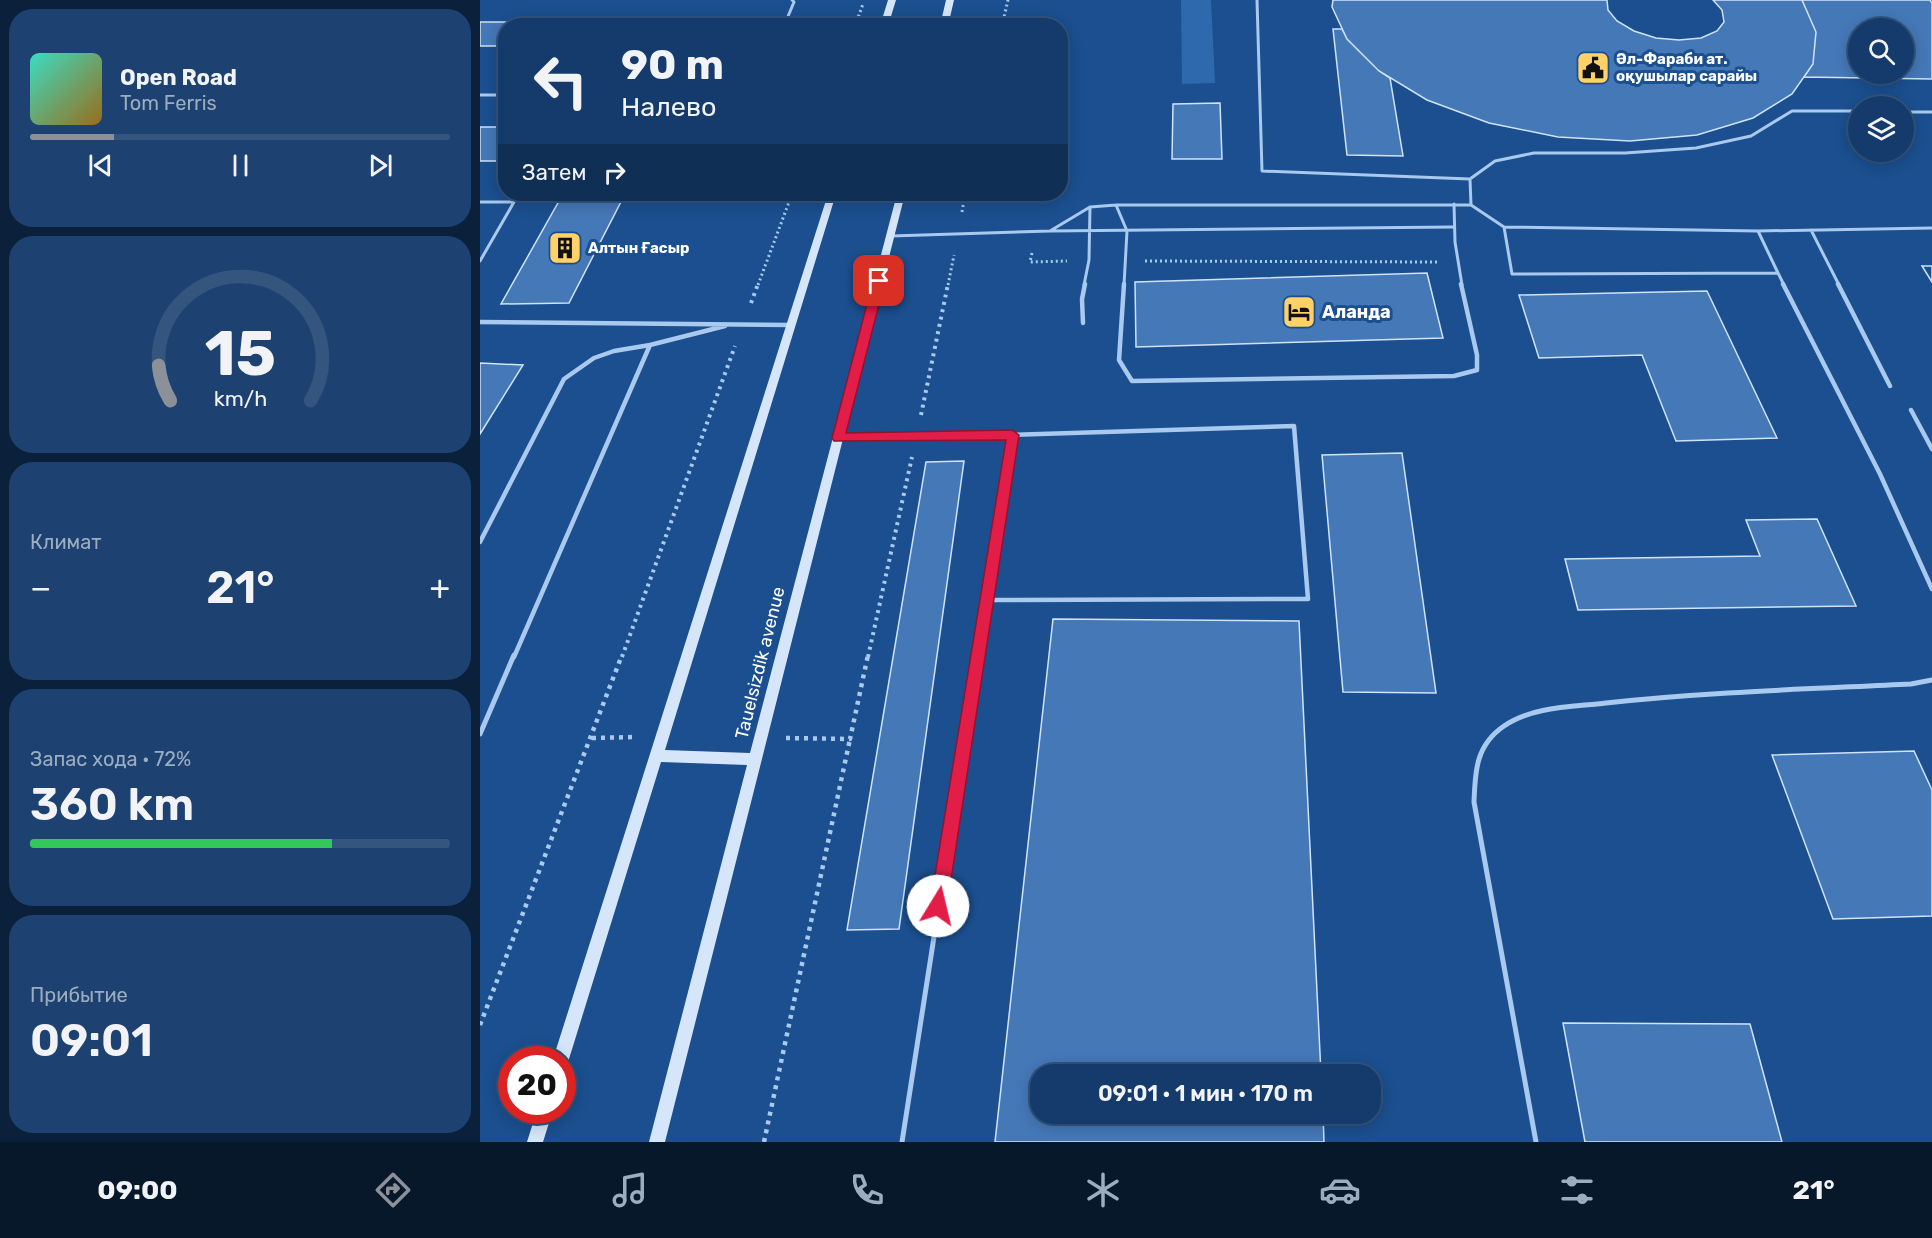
<!DOCTYPE html>
<html lang="ru">
<meta charset="utf-8">
<style>
body{margin:0;font-family:Rubik,sans-serif;background:#1d4271;color:#f1f3f6;height:100vh;display:flex;flex-direction:column;font-size:22px;white-space:nowrap}
*{box-sizing:border-box;margin:0}
p{font-size:20px;color:#9dadc1}
.icon{flex:none;width:33px;height:33px;fill:none;stroke:currentColor;stroke-width:2;stroke-linecap:round;stroke-linejoin:round}
.map{position:relative;flex:1;overflow:hidden}
.side{display:flex;flex-direction:column;gap:9px;padding:9px;background:#0b203b;width:480px}
.side>*{flex:none}
.banner{position:absolute;left:18px;top:18px;width:570px;height:183px;border-radius:24px;box-shadow:0 3px 15px #0003,0 0 0 2px #33557e;background:#143b6b;color:#f1f3f6;overflow:hidden}
.controls{position:absolute;left:1368px;top:18px;display:grid;gap:12px}
.controls a{display:grid;place-items:center;width:66px;height:66px;border-radius:50%;background:#143b6b;box-shadow:0 3px 15px #0003,0 0 0 2px #33557e;font-size:30px}
.speed{position:absolute;left:18px;top:1046px;display:flex;gap:12px;font-size:30px;font-weight:700;text-align:center}
.speed>*{display:grid;place-content:center;width:78px;height:78px;border-radius:50%;background:#143b6b;box-shadow:0 3px 15px #0003,0 0 0 2px #33557e;line-height:1}
.speed .limit{border:9px solid #d22;background:#fff;color:#111}
.pin{position:absolute;display:grid;place-items:center;width:51px;height:51px;color:#fff;margin:-26px;border-radius:12px;box-shadow:0 3px 9px #0006}
.me{position:absolute;width:66px;margin:-33px;rotate:9deg;stroke-linejoin:round;filter:drop-shadow(0 0 4px #0008)}
.turn{display:flex;align-items:center;gap:21px;height:126px;padding:0 24px;font-size:27px}
.turn .icon{width:78px;height:78px;stroke-width:2.5}
.turn b{display:block;font-size:42px;line-height:51px}
.then{display:flex;align-items:center;height:57px;padding:0 24px;background:#0003;gap:12px;font-size:22px}
.big{font-size:45px;font-weight:600;line-height:1.1}
.side .tile{flex:1;display:flex;flex-direction:column;justify-content:center;gap:9px;min-width:0;padding:0 21px;border-radius:24px;background:#1d4271}
.side .dial{align-items:center;gap:0}
.dial svg{height:156px;overflow:visible;fill:none;stroke:#33557e;stroke-width:7;stroke-linecap:round;text-anchor:middle}
.dial text{fill:#f1f3f6;stroke:none}
.song{display:flex;align-items:center;gap:18px}
.cover{width:72px;height:72px;border-radius:9px;background:linear-gradient(135deg,hsl(170 70% 55%),hsl(40 70% 35%))}
.played{height:6px;border-radius:3px;background:linear-gradient(90deg,#8c9099 20%,#33557e 20%)}
.keys{display:flex;justify-content:space-around;direction:ltr}
.heat{display:flex;justify-content:space-between;align-items:center;font-size:33px;direction:ltr}
.charge{height:9px;border-radius:4px;background:linear-gradient(90deg,#34c759 72%,#33557e 0)}
.trip{position:absolute;left:550px;top:1064px;width:351px;height:60px;border-radius:24px;background:#143b6b;box-shadow:0 3px 15px #0003,0 0 0 2px #33557e;font-weight:600;line-height:60px;text-align:center}
.menu{display:flex;height:96px;justify-content:space-around;align-items:center;background:#08182b;color:#9dadc1}
.menu .icon{width:42px;height:42px}
.menu .active{color:#8c9099}
.menu b{font-size:27px;color:#f1f3f6}
main{display:flex;flex:1;min-height:0}
.map>svg:first-child{display:block}
.green{fill:#2e69ad}
.building{fill:#4478b7;stroke:#cfe3fa;stroke-width:1.5;fill-rule:evenodd}
.lines{fill:none;stroke-linecap:round;stroke-linejoin:round}
.path-far2{stroke:#a9c9ee;stroke-width:3;stroke-dasharray:2 3;stroke-linecap:butt}
.path-far1{stroke:#a9c9ee;stroke-width:4;stroke-dasharray:3 4.5;stroke-linecap:butt}
.path{stroke:#a9c9ee;stroke-width:4.5;stroke-dasharray:4 5;stroke-linecap:butt}
.service-far2{stroke:#a9c9ee;stroke-width:3}
.service-far1{stroke:#a9c9ee;stroke-width:4.5}
.service{stroke:#a9c9ee;stroke-width:5}
.secondary{fill:#d6e6fa;fill-rule:evenodd}
.route{fill:#e11d48;stroke:#92132f;stroke-width:1.5}
.labels{text-anchor:middle;stroke-width:6;stroke-linejoin:round;paint-order:stroke}
.far-poi-label{font-size:15px;font-weight:bold;fill:#fff;stroke:#1b4f8f;text-anchor:start}
.poi-label{font-size:18px;font-weight:bold;fill:#fff;stroke:#1b4f8f;text-anchor:start}
.street-label{font-size:18px;fill:#fff;stroke:#1b4f8f}
</style>
<main>
<section class="side">
<div class="tile">
<div class="song"><i class="cover"></i><div><b>Open Road</b><p>Tom Ferris</p></div></div>
<div class="played"></div>
<div class="keys"><svg class="icon" aria-label="previous" viewBox="0 0 24 24"><path d="M18 5L8 12l10 7zM5 5v14"/></svg><svg class="icon" aria-label="pause" viewBox="0 0 24 24"><path d="M8 5v14M16 5v14"/></svg><svg class="icon" aria-label="next" viewBox="0 0 24 24"><path d="M6 5l10 7-10 7zM19 5v14"/></svg></div>
</div>
<div class="tile dial"><svg viewBox="0 0 100 80">
<path d="M14 69A42 42 0 1 1 86 69"/>
<path d="M14 69A42 42 0 0 1 8 51" stroke="#8c9099"/>
<text x="50" y="56" font-size="32" font-weight="700">15</text>
<text x="50" y="72" font-size="11">km/h</text>
</svg></div>
<div class="tile"><p>Климат</p>
<div class="heat"><a>−</a><b class="big">21°</b><a>+</a></div>
</div>
<div class="tile"><p>Запас хода · 72%</p><b class="big">360 km</b><div class="charge"></div></div>
<div class="tile"><p>Прибытие</p><b class="big">09:01</b></div>
</section>
<div class="map">
<svg width="1452" height="1142" viewBox="0 0 1452 1142">
<rect width="100%" height="100%" fill="#1b4f8f"/>
<path class="green" d="M 701,0 L 731,0 L 735,83 L 702,84 Z"/>
<path class="building" d="M 853,0 L 1127,0 L 1128,10 L 1137,21 L 1154,31 L 1176,38 L 1199,40 L 1221,38 L 1237,31 L 1244,22 L 1242,10 L 1233,0 L 1322,0 L 1336,32 L 1333,64 L 1312,94 L 1273,118 L 1217,135 L 1150,141 L 1078,137 L 1009,123 L 947,100 L 899,71 L 867,39 L 852,7 Z
M 1322,0 L 1450,0 L 1452,3 L 1452,79 L 1324,77 L 1333,64 L 1336,32 ZM 1378,28 L 1424,28 L 1424,74 L 1378,74 Z
M 0,22 L 99,22 L 97,26 L 26,26 L 26,46 L 0,46 Z
M 145,24 L 215,24 L 144,26 Z
M 853,29 L 862,29 L 867,39 L 899,71 L 910,78 L 923,156 L 867,155 Z
M 740,103 L 742,159 L 692,159 L 693,104 Z
M 0,127 L 26,127 L 26,161 L 0,161 Z
M 83,194 L 145,194 L 89,303 L 21,304 Z
M 1442,266 L 1452,266 L 1452,282 Z
M 1442,266 L 1452,266 L 1452,282 Z
M 947,273 L 963,338 L 656,347 L 655,282 Z
M 1227,291 L 1297,438 L 1196,441 L 1162,355 L 1059,358 L 1039,295 Z
M 0,363 L 43,365 L 0,434 Z
M 922,453 L 956,693 L 863,692 L 842,455 Z
M 484,461 L 419,929 L 367,930 L 446,462 Z
M 1337,519 L 1376,606 L 1098,610 L 1085,559 L 1280,556 L 1266,520 Z
M 573,619 L 819,621 L 841,1074 L 561,1074 L 561,1113 L 843,1113 L 844,1142 L 515,1142 Z
M 1434,751 L 1452,790 L 1452,916 L 1353,919 L 1292,755 Z
M 1083,1023 L 1270,1024 L 1302,1142 L 1105,1142 Z"/>
<g class="lines">
<path class="path-far2" d="M 375,26 L 383,4
M 522,26 L 528,0
M 482,212 L 485,194
M 552,253 L 550,262 L 587,261
M 665,261 L 957,262
M 278,285 L 312,194
M 468,285 L 474,255"/>
<path class="path-far1" d="M 271,303 L 278,284
M 441,415 L 468,284
M 142,657 L 255,346
M 388,657 L 432,457"/>
<path class="path" d="M 112,738 L 156,737
M 306,738 L 370,739 L 388,655
M 0,1025 L 142,655
M 284,1142 L 370,739"/>
<path class="service-far2" d="M 777,0 L 782,171 L 990,179
M 304,26 L 314,2 L 312,0
M 0,95 L 26,95
M 1424,112 L 1452,112
M 0,202 L 34,202 L 0,261
M 974,204 L 975,242 L 982,285
M 636,205 L 647,231 L 644,285
M 991,205 L 990,179 L 1015,161 L 1054,153 L 1145,153 L 1216,148 L 1271,136 L 1312,111 L 1378,111
M 1024,227 L 1278,231 L 1298,273 L 1032,274 Z
M 1331,230 L 1359,285
M 570,231 L 610,207 L 636,205 L 991,205 L 1024,227
M 1278,231 L 1452,228
M 411,236 L 570,231 L 973,227
M 1298,273 L 1304,285
M 604,285 L 609,260 L 610,207"/>
<path class="service-far1" d="M 644,284 L 639,360 L 652,381 L 974,376 L 997,370 L 997,355 L 981,284
M 1303,284 L 1400,474 L 1452,589
M 1358,284 L 1410,386
M 0,322 L 311,325
M 603,323 L 602,299 L 605,284
M 1431,410 L 1452,449
M 814,426 L 828,599 L 506,600 L 532,435 Z
M 358,438 L 532,435
M 0,542 L 84,379 L 114,358 L 134,351 L 170,345
M 34,657 L 170,345 L 245,326
M 497,657 L 506,600"/>
<path class="service" d="M 0,734 L 34,655
M 422,1142 L 498,655
M 1056,1142 L 994,802 C 995,771 996,745 1024,726 C 1053,706 1093,707 1126,703 C 1227,692 1329,689 1431,684 L 1452,680"/>
<path class="secondary" d="M 408,0 L 416,0 L 408,26 L 400,26 Z
M 466,0 L 474,0 L 468,26 L 460,26 Z
M 348,194 L 356,194 L 185,750 L 270,753 L 417,194 L 425,194 L 185,1142 L 169,1142 L 267,765 L 181,762 L 89,1059 L 87,1065 L 82,1066 L 82,1059 L 73,1059 Z
M 57,1110 L 73,1110 L 63,1142 L 47,1142 Z"/>
</g>
<path class="route" d="M 399,277 L 405,281 L 366,433 L 532,430 L 539,435 L 467,906 L 464,912 L 458,915 L 452,912 L 450,906 L 526,440 L 354,441 L 352,438 L 393,281 Z"/>
<defs>
<g id="civic-square" transform="scale(1.725)"><rect x="-9" y="-9" width="18" height="18" rx="4" fill="#ffd166" stroke="#1b4f8f"/><path d="M-.6-6.5H3V-4.5H.6V-3L4-1V1h2V6H-6V1h2V-1L-.6-3ZM-1.2 2.5V6h2.4V2.5Z" fill="#111"/></g>
<g id="building-square" transform="scale(1.725)"><rect x="-9" y="-9" width="18" height="18" rx="4" fill="#ffd166" stroke="#1b4f8f"/><path d="M-4-6H4V6H1V3H-1V6H-4ZM-2.5-4.3h1.7v1.8h-1.7ZM.8-4.3h1.7v1.8H.8ZM-2.5-1h1.7V.8h-1.7ZM.8-1h1.7V.8H.8Z" fill="#111"/></g>
<g id="hotel-square" transform="scale(1.725)"><rect x="-9" y="-9" width="18" height="18" rx="4" fill="#ffd166" stroke="#1b4f8f"/><path d="M-6-4.5h1.5V1H6V5H4.5V3h-9V5H-6ZM-4 0a1.8 1.8 0 1 1 3.6 0ZM.5 0V-2.5h3Q6-2.5 6 0Z" fill="#111"/></g>
</defs>
<g fill-rule="evenodd">
<use href="#civic-square" x="1113" y="68"/>
<use href="#building-square" x="85" y="248"/>
<use href="#hotel-square" x="819" y="312"/>
</g>
<g class="labels">
<g class="far-poi-label">
<text x="1136" y="64">Әл-Фараби ат.<tspan x="1136" dy="17">оқушылар сарайы</tspan></text>
<text x="108" y="253">Алтын Ғасыр</text>
</g>
<g class="poi-label">
<text x="842" y="318">Аланда</text>
</g>
<g class="street-label">
<text transform="translate(280 663) rotate(-76)" y="6">Tauelsizdik avenue</text>
</g>
</g>
</svg>
<div class="controls">
<a><svg class="icon" aria-label="search" viewBox="0 0 24 24"><circle cx="10" cy="10" r="6"/><path d="M15 15l6 6"/></svg></a>
<a><svg class="icon" aria-label="layers" viewBox="0 0 24 24"><path d="M12 4l9 5-9 5-9-5zM3 14l9 5 9-5"/></svg></a>
</div>
<div class="speed"><div class="limit">20</div></div>
<div class="pin" style="left:399px;top:281px;background:#d93025"><svg class="icon" aria-label="arrive" viewBox="0 0 24 24"><path d="M6 21V4h12l-3 4 3 4H6"/></svg></div>
<svg class="me" style="left:458px;top:906px" viewBox="-20 -20 40 40"><circle r="19" fill="#fff"/><path d="M0-13L10 11 0 6-10 11z" fill="#e11d48"/></svg>
<div class="trip">09:01 · 1 мин · 170 m</div>
<div class="banner">
<div class="turn"><svg class="icon" aria-label="left" viewBox="0 0 24 24"><path d="M17 20v-9H6M10 6l-5 5 5 5"/></svg><div><b>90 m</b>Налево</div></div>
<div class="then">Затем<svg class="icon" aria-label="right" viewBox="0 0 24 24"><path d="M7 20v-9h11M14 6l5 5-5 5"/></svg></div>
</div>
</div>
</main>
<nav class="menu">
<b>09:00</b>
<svg class="icon active" aria-label="directions" viewBox="0 0 24 24"><path d="M12 3l9 9-9 9-9-9zM9 14v-3h6M13 9l2 2-2 2"/></svg>
<svg class="icon" aria-label="music" viewBox="0 0 24 24"><path d="M9 18V5l10-2v13"/><circle cx="6" cy="18" r="3"/><circle cx="16" cy="16" r="3"/></svg>
<svg class="icon" aria-label="phone" viewBox="0 0 24 24"><path d="M5 4h4l2 5-3 2q2 4 5 5l2-3 5 2v4C11 20 4 13 5 4z"/></svg>
<svg class="icon" aria-label="climate" viewBox="0 0 24 24"><path d="M12 3v18M4 7l16 10M4 17L20 7"/></svg>
<svg class="icon" aria-label="car" viewBox="0 0 24 24"><path d="M5 17H2v-5l4-1 3-4h7l3 4 3 1v5h-3M9 17h6M6 11h13"/><circle cx="7" cy="17" r="2"/><circle cx="17" cy="17" r="2"/></svg>
<svg class="icon" aria-label="filters" viewBox="0 0 24 24"><path d="M4 7h16M4 17h16"/><circle cx="9" cy="7" r="2"/><circle cx="15" cy="17" r="2"/></svg>
<b>21°</b>
</nav>
